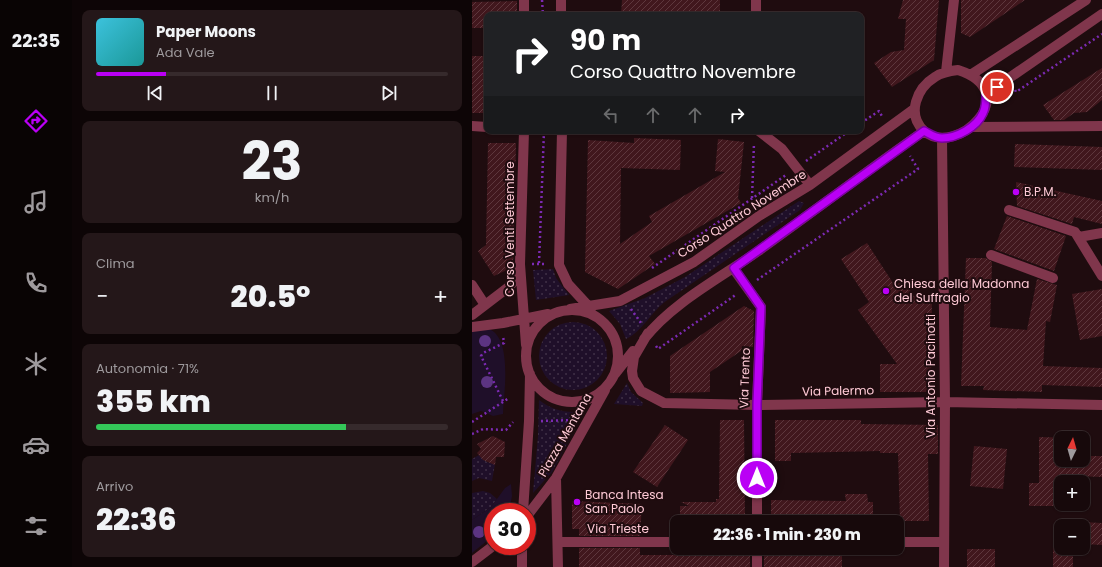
<!DOCTYPE html>
<html lang="it">
<meta charset="utf-8">
<style>
body{margin:0;font-family:Poppins,sans-serif;background:#241719;color:#f1f3f6;height:100vh;display:flex;flex-direction:column;font-size:15px;white-space:nowrap}
*{box-sizing:border-box;margin:0}
p{font-size:13px;color:#9e9a9d}
.icon{flex:none;width:22px;height:22px;fill:none;stroke:currentColor;stroke-width:2;stroke-linecap:round;stroke-linejoin:round}
.map{position:relative;flex:1;overflow:hidden}
.sheet{display:flex;flex-direction:column;gap:10px;padding:10px;background:#0d0506;width:400px}
.sheet>*{flex:none}
.guide{position:absolute;left:12px;top:12px;width:380px;height:122px;border-radius:8px;box-shadow:0 1px 3px #0004,0 0 0 1px #362a2c;background:#202124;color:#fff;overflow:hidden}
.needle{width:26px;rotate:5deg}
.buttons{position:absolute;left:582px;top:431px;display:grid;gap:8px}
.buttons a{display:grid;place-items:center;width:36px;height:36px;border-radius:8px;background:#17090b;box-shadow:0 1px 3px #0004,0 0 0 1px #362a2c;font-size:20px}
.speed{position:absolute;left:12px;top:503px;display:flex;gap:8px;font-size:20px;font-weight:700;text-align:center}
.speed>*{display:grid;place-content:center;width:52px;height:52px;border-radius:50%;background:#17090b;box-shadow:0 1px 3px #0004,0 0 0 1px #362a2c;line-height:1}
.speed .limit{border:6px solid #d22;background:#fff;color:#111}
.pin{position:absolute;display:grid;place-items:center;width:34px;height:34px;color:#fff;margin:-17px;border:2px solid #fff;border-radius:50%;box-shadow:0 1px 4px #0007}
.me{position:absolute;width:44px;margin:-22px;rotate:0deg;stroke-linejoin:round;filter:drop-shadow(0 0 3px #0008)}
.turn{display:flex;align-items:center;gap:14px;height:84px;padding:0 20px;font-size:18px}
.turn .icon{width:52px;height:52px;stroke-width:2.5}
.turn b{display:block;font-size:28px;line-height:34px}
.lanes{display:flex;align-items:center;height:38px;padding:0 20px;background:#0003;justify-content:center;gap:20px;direction:ltr}
.lanes .off{opacity:.35}
.big{font-size:30px;font-weight:800;line-height:1.1}
.sheet .card{flex:1;display:flex;flex-direction:column;justify-content:center;gap:6px;min-width:0;padding:0 14px;border-radius:8px;background:#241719}
.sheet .dial{align-items:center;gap:0}
.dial b{font-size:52px;line-height:1}
.song{display:flex;align-items:center;gap:12px}
.cover{width:48px;height:48px;border-radius:6px;background:linear-gradient(135deg,hsl(190 70% 55%),hsl(180 70% 35%))}
.played{height:4px;border-radius:2px;background:linear-gradient(90deg,#ba00f5 20%,#362a2c 20%)}
.keys{display:flex;justify-content:space-around;direction:ltr}
.heat{display:flex;justify-content:space-between;align-items:center;font-size:22px;direction:ltr}
.charge{height:6px;border-radius:3px;background:linear-gradient(90deg,#34c759 71%,#362a2c 0)}
.trip{position:absolute;left:198px;top:515px;width:234px;height:40px;border-radius:8px;background:#17090b;box-shadow:0 1px 3px #0004,0 0 0 1px #362a2c;font-weight:800;line-height:40px;text-align:center}
main{display:flex;flex:1;min-height:0}
.menu{display:flex;flex-direction:column;width:72px;justify-content:space-around;align-items:center;background:#090404;color:#9e9a9d}
.menu .icon{width:28px;height:28px}
.menu .active{color:#ba00f5}
.menu b{font-size:18px;color:#f1f3f6}
.map>svg:first-child{display:block}
.grass{fill:url(#grass-dots)}
.park{fill:#1f0f29}
.building{fill:url(#building-hatch)}
.lines{fill:none;stroke-linecap:round;stroke-linejoin:round}
.path{stroke:#7c2ab3;stroke-width:2.5;stroke-dasharray:2 3;stroke-linecap:butt}
.minor{stroke:#80364c;stroke-width:10}
.tree{fill:#5c3482}
.route-casing{stroke:#79009f;stroke-width:10}
.route{stroke:#ba00f5;stroke-width:7}
.poi-dot{fill:#ba00f5;stroke:#1f0c0f;stroke-width:1.5}
.labels{text-anchor:middle;stroke-width:4;stroke-linejoin:round;paint-order:stroke}
.poi-label{font-size:12px;fill:#ffcad6;stroke:#1f0c0f;text-anchor:start}
.street-label{font-size:12px;fill:#ffcad6;stroke:#1f0c0f}
</style>
<main>
<nav class="menu">
<b>22:35</b>
<svg class="icon active" aria-label="directions" viewBox="0 0 24 24"><path d="M12 3l9 9-9 9-9-9zM9 14v-3h6M13 9l2 2-2 2"/></svg>
<svg class="icon" aria-label="music" viewBox="0 0 24 24"><path d="M9 18V5l10-2v13"/><circle cx="6" cy="18" r="3"/><circle cx="16" cy="16" r="3"/></svg>
<svg class="icon" aria-label="phone" viewBox="0 0 24 24"><path d="M5 4h4l2 5-3 2q2 4 5 5l2-3 5 2v4C11 20 4 13 5 4z"/></svg>
<svg class="icon" aria-label="climate" viewBox="0 0 24 24"><path d="M12 3v18M4 7l16 10M4 17L20 7"/></svg>
<svg class="icon" aria-label="car" viewBox="0 0 24 24"><path d="M5 17H2v-5l4-1 3-4h7l3 4 3 1v5h-3M9 17h6M6 11h13"/><circle cx="7" cy="17" r="2"/><circle cx="17" cy="17" r="2"/></svg>
<svg class="icon" aria-label="filters" viewBox="0 0 24 24"><path d="M4 7h16M4 17h16"/><circle cx="9" cy="7" r="2"/><circle cx="15" cy="17" r="2"/></svg>
</nav>
<section class="sheet">
<div class="card">
<div class="song"><i class="cover"></i><div><b>Paper Moons</b><p>Ada Vale</p></div></div>
<div class="played"></div>
<div class="keys"><svg class="icon" aria-label="previous" viewBox="0 0 24 24"><path d="M18 5L8 12l10 7zM5 5v14"/></svg><svg class="icon" aria-label="pause" viewBox="0 0 24 24"><path d="M8 5v14M16 5v14"/></svg><svg class="icon" aria-label="next" viewBox="0 0 24 24"><path d="M6 5l10 7-10 7zM19 5v14"/></svg></div>
</div>
<div class="card dial"><b>23</b><p>km/h</p></div>
<div class="card"><p>Clima</p>
<div class="heat"><a>−</a><b class="big">20.5°</b><a>+</a></div>
</div>
<div class="card"><p>Autonomia · 71%</p><b class="big">355 km</b><div class="charge"></div></div>
<div class="card"><p>Arrivo</p><b class="big">22:36</b></div>
</section>
<div class="map">
<svg width="630" height="567" viewBox="0 0 630 567">
<defs>
<pattern id="grass-dots" width="8" height="8" patternUnits="userSpaceOnUse"><rect width="8" height="8" fill="#1f0f29"/><path d="M2 2h.1M6 6h.1" fill="none" stroke="#413147" stroke-width="1.8" stroke-linecap="round"/></pattern>
<pattern id="building-hatch" width="6" height="6" patternUnits="userSpaceOnUse"><rect width="6" height="6" fill="#41171d"/><path d="M-1 1l2-2M0 6l6-6M5 7l2-2" fill="none" stroke="#5e373d"/></pattern>
</defs>
<rect width="100%" height="100%" fill="#1f0c0f"/>
<path class="grass" d="M 327,201 L 332,203 L 328,210 L 194,301 C 180,311 170,332 154,339 L 148,324 L 137,311 L 173,298 L 213,277 Z
M 81,269 L 84,278 L 97,295 L 64,300 L 61,270 Z
M67 356a34 34 0 1 1 68 0a34 34 0 1 1-68 0Z
M 155,383 L 159,392 L 171,403 L 170,406 L 142,404 Z
M 67,400 C 80,410 95,414 112,411 L 80,472 L 61,493 L 66,436 Z
M 7,455 L 15,462 L 23,464 L 20,481 L 7,478 L 0,481 L 0,459 Z
M 11,491 L 18,493 L 25,499 L 19,507 L 0,520 L 0,493 Z"/>
<path class="park" d="M 0,328 C 6,329 14,328 19,330 C 40,341 32,393 31,414 L 21,416 L 9,411 L 0,414 Z
M 39,484 L 40,496 L 37,512 L 21,512 L 21,536 L 0,553 L 0,520 L 19,507 L 33,488 Z"/>
<path class="building" d="M 150,0 L 248,0 L 248,15 L 149,15 Z
M 431,0 L 467,0 L 462,60 L 420,87 L 402,63 L 419,52 L 432,50 L 434,19 L 426,19 Z
M 489,0 L 553,0 L 498,37 L 489,33 Z
M 45,1 L 45,15 L 15,15 L 15,28 L 0,28 L 0,2 Z
M 0,56 L 15,56 L 15,113 L 0,113 Z
M 630,68 L 630,100 L 615,112 L 602,113 L 592,120 L 582,120 L 571,105 Z
M 162,138 L 209,140 L 208,170 L 149,168 L 148,244 L 180,222 L 177,216 L 253,172 L 243,171 L 246,139 L 272,142 L 266,198 L 269,203 L 177,256 L 183,264 L 146,289 L 113,272 L 116,140 L 162,143 Z
M 16,143 L 44,143 L 41,267 L 22,276 L 6,251 L 14,245 Z
M 543,144 L 630,147 L 630,170 L 542,167 Z
M 544,182 L 630,201 L 630,224 L 602,217 L 600,224 L 545,206 Z
M 535,216 L 594,236 L 582,271 L 522,249 Z
M 395,243 L 423,286 L 431,280 L 442,296 L 460,295 L 459,392 L 408,392 L 408,364 L 425,364 L 386,310 L 397,302 L 369,259 Z
M 494,258 L 514,258 L 520,262 L 518,327 L 555,330 L 565,279 L 585,285 L 578,322 L 574,321 L 571,366 L 630,368 L 630,387 L 570,385 L 570,392 L 511,390 L 512,386 L 489,386 Z
M 630,289 L 630,336 L 608,340 L 600,294 Z
M 272,306 L 282,311 L 281,347 L 270,346 L 269,351 L 238,372 L 238,392 L 198,393 L 198,356 Z
M 248,420 L 272,420 L 273,522 L 208,522 L 208,506 L 217,506 L 209,502 L 244,502 L 244,499 L 247,499 Z
M 303,420 L 389,420 L 389,424 L 466,425 L 466,454 L 456,454 L 457,521 L 428,521 L 426,453 L 408,453 L 408,451 L 319,453 L 319,461 L 303,461 Z
M 193,425 L 216,440 L 185,487 L 161,472 Z
M 21,436 L 33,442 L 32,457 L 24,457 L 23,465 L 11,460 L 5,453 L 9,449 L 5,444 Z
M 567,437 L 604,438 L 589,438 L 589,460 L 611,460 L 611,444 L 615,444 L 615,456 L 630,456 L 630,477 L 602,476 L 602,482 L 589,482 L 589,502 L 586,502 L 586,506 L 557,506 L 557,483 L 567,483 Z
M 502,446 L 535,449 L 531,489 L 498,486 Z
M 373,494 L 395,494 L 396,502 L 401,502 L 401,522 L 299,522 L 299,500 L 374,501 Z
M 100,501 L 170,504 L 168,536 L 107,536 L 107,529 L 100,529 Z
M 610,522 L 630,523 L 630,545 L 611,544 Z
M 581,539 L 589,539 L 589,548 L 601,548 L 601,567 L 581,567 Z
M 107,548 L 168,548 L 168,555 L 209,555 L 209,552 L 278,554 L 278,567 L 107,567 Z
M 495,549 L 523,549 L 523,567 L 495,567 Z
M 292,554 L 370,556 L 370,567 L 292,567 Z"/>
<g class="lines">
<path class="path" d="M 70,0 L 71,15
M 543,90 L 544,92 L 630,34
M 389,123 L 407,111 L 411,118
M 334,161 L 377,131
M 280,198 L 282,143
M 67,263 L 72,131
M 60,264 L 75,264
M 180,268 L 314,175
M 285,280 L 446,169 L 438,156
M 159,309 L 169,323
M 184,346 L 186,349 L 265,294
M 31,401 L 9,356 L 11,353 L 32,343 L 31,336
M 69,421 L 102,420
M 0,422 L 37,398
M 0,434 L 11,429 L 34,430 L 41,422"/>
<path class="minor" d="M 52,0 L 52,15
M 89,0 L 89,15
M 284,15 L 284,0
M 486,70 C 554,92 484,159 452,131 C 434,114 445,88 463,77 C 470,72 478,71 486,70 Z
M 474,72 L 482,0
M 500,74 L 614,0
M 514,94 L 630,14
M 0,126 L 15,127
M 500,127 L 630,126
M 52,131 L 48,264 L 54,345
M 90,131 L 87,265 L 96,284 L 119,309
M 287,131 L 310,149 L 338,185
M 470,138 L 473,402 L 472,567
M 537,210 L 603,232 L 630,276
M 607,237 L 630,233
M 519,255 L 581,278
M 261,268 L 289,307 L 285,405 L 285,522
M 0,285 L 13,305
M 98,309 L 148,301 L 222,262 L 287,216 L 338,185 L 442,109
M54 356a46 46 0 1 1 92 0a46 46 0 1 1-92 0Z
M 0,315 L 38,286 L 42,281 L 44,273 L 48,271
M 0,327 L 31,323 L 76,314
M 176,333 L 162,357 L 160,371 L 161,378 L 169,391 L 192,403 L 285,405 L 473,402 L 630,405
M 172,339 C 200,303 248,278 285,252 C 341,212 396,170 452,131
M 143,374 L 161,351
M 84,478 L 86,567
M 51,512 L 57,421 L 58,374
M 55,516 L 84,478 L 133,390
M 86,542 L 205,542
M 425,542 L 472,542
M 0,562 L 21,546
M 50,567 L 50,546
M 285,567 L 285,548"/>
</g>
<g class="tree">
<circle cx="13" cy="341" r="6"/>
<circle cx="15" cy="382" r="6"/>
<circle cx="7" cy="532" r="6"/>
</g>
<g class="lines">
<g class="route-casing">
<path id="route" d="M 285,478 L 285,404 L 289,307 L 262,268 L 452,131 C 458,134 463,138 470,138 C 485,138 505,127 511,113 C 514,107 514,100 514,94 L 525,87"/>
</g>
<use href="#route" class="route"/>
</g>
<g class="poi-dot">
<circle cx="544" cy="192" r="4"/>
<circle cx="414" cy="291" r="4"/>
<circle cx="105" cy="502" r="4"/>
</g>
<g class="labels">
<g class="poi-label">
<text x="552" y="196">B.P.M.</text>
<text x="422" y="288">Chiesa della Madonna<tspan x="422" dy="14">del Suffragio</tspan></text>
<text x="113" y="499">Banca Intesa<tspan x="113" dy="14">San Paolo</tspan></text>
</g>
<g class="street-label">
<text transform="translate(270 214) rotate(-33)" y="4">Corso Quattro Novembre</text>
<text transform="translate(38 229) rotate(-90)" y="4">Corso Venti Settembre</text>
<text transform="translate(459 376) rotate(-90)" y="4">Via Antonio Pacinotti</text>
<text transform="translate(273 378) rotate(-88)" y="4">Via Trento</text>
<text transform="translate(366 391) rotate(-1)" y="4">Via Palermo</text>
<text transform="translate(93 435) rotate(-60)" y="4">Piazza Mentana</text>
<text x="146" y="533">Via Trieste</text>
</g>
</g>
</svg>
<div class="buttons">
<a><svg class="needle" viewBox="-14 -14 28 28"><path d="M0-13l5 13h-10z" fill="#e53935"/><path d="M0 13l5-13h-10z" fill="#9e9a9d"/></svg></a>
<a>+</a>
<a>−</a>
</div>
<div class="speed"><div class="limit">30</div></div>
<div class="pin" style="left:525px;top:87px;background:#d93025"><svg class="icon" aria-label="arrive" viewBox="0 0 24 24"><path d="M6 21V4h12l-3 4 3 4H6"/></svg></div>
<svg class="me" style="left:285px;top:478px" viewBox="-20 -20 40 40"><circle r="17" fill="#ba00f5" stroke="#fff" stroke-width="3"/><path d="M0-11L8 9 0 5-8 9z" fill="#fff"/></svg>
<div class="trip">22:36 · 1 min · 230 m</div>
<div class="guide">
<div class="turn"><svg class="icon" aria-label="right" viewBox="0 0 24 24"><path d="M7 20v-9h11M14 6l5 5-5 5"/></svg><div><b>90 m</b>Corso Quattro Novembre</div></div>
<div class="lanes"><svg class="icon off" aria-label="left" viewBox="0 0 24 24"><path d="M17 20v-9H6M10 6l-5 5 5 5"/></svg><svg class="icon off" aria-label="ahead" viewBox="0 0 24 24"><path d="M12 20V5M6 11l6-6 6 6"/></svg><svg class="icon off" aria-label="ahead" viewBox="0 0 24 24"><path d="M12 20V5M6 11l6-6 6 6"/></svg><svg class="icon" aria-label="right" viewBox="0 0 24 24"><path d="M7 20v-9h11M14 6l5 5-5 5"/></svg></div>
</div>
</div>
</main>
